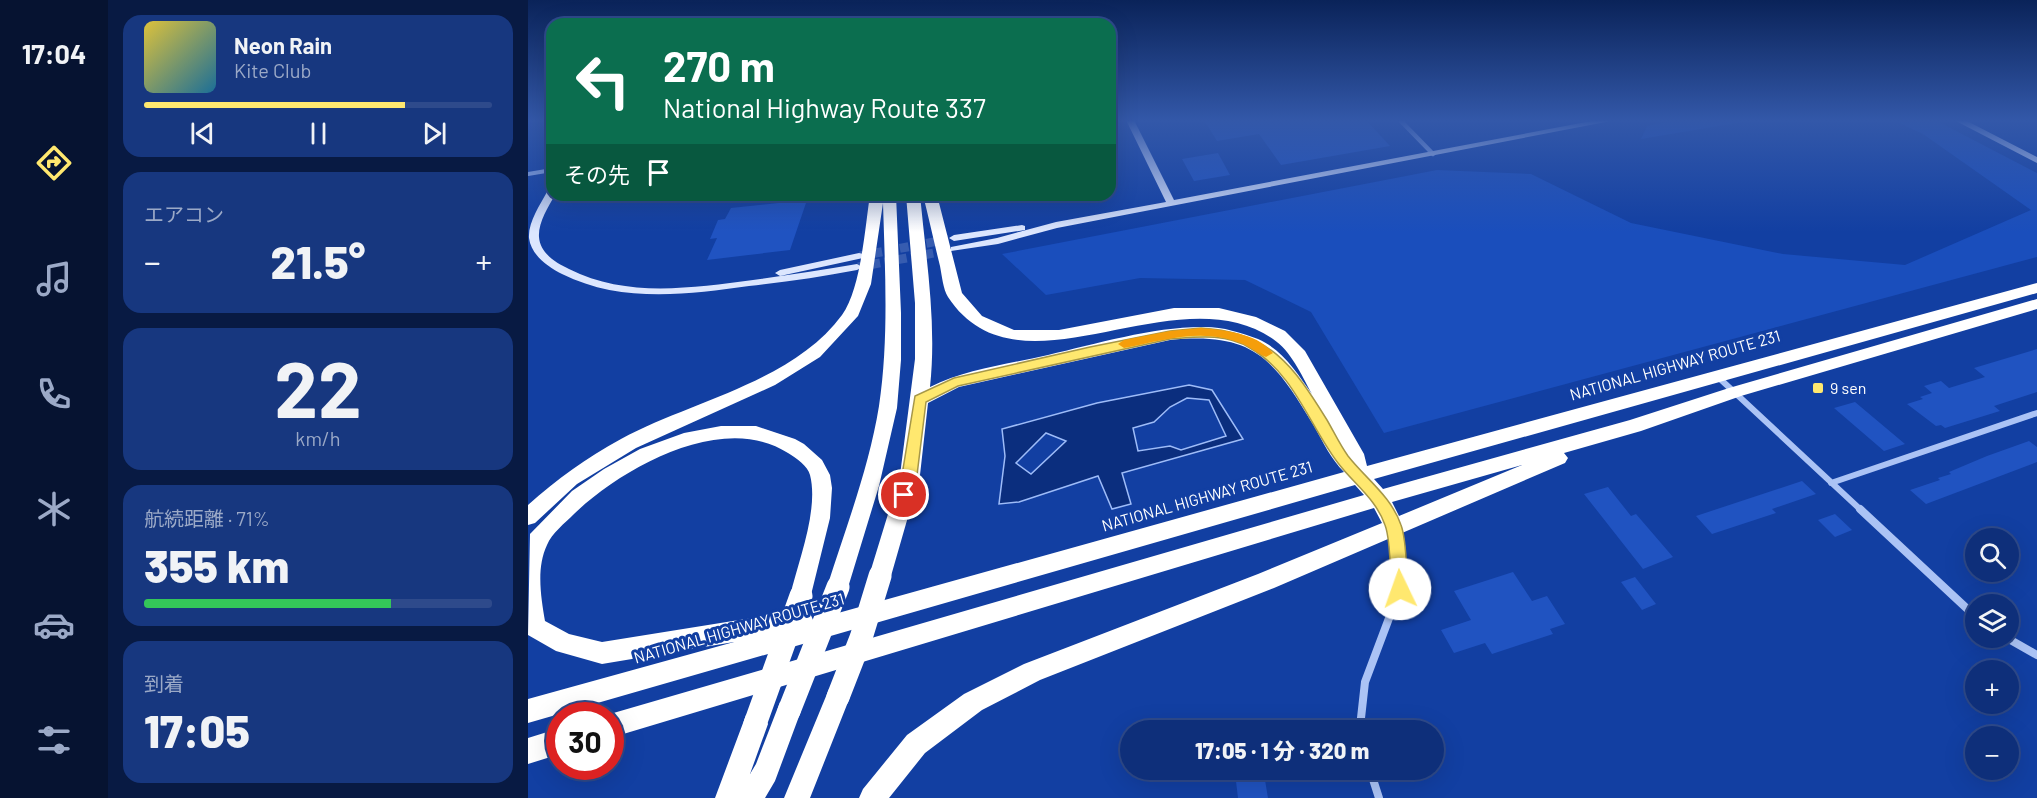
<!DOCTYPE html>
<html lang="ja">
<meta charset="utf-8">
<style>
body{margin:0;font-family:Barlow,"Noto Sans JP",sans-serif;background:#17377f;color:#f1f3f6;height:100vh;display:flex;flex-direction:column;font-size:22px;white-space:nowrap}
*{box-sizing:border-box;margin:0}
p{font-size:20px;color:#9ba9c7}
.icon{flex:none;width:33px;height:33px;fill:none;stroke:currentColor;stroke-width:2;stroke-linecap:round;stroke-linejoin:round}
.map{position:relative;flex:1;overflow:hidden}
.side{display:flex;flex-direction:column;gap:15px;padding:15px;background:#081a43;width:420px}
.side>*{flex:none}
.guide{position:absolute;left:18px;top:18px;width:570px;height:183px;border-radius:18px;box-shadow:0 6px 24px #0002,0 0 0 2px #2e4a8b;background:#0b6e4f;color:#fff;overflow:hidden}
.controls{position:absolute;left:1437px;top:528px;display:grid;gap:12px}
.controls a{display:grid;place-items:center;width:54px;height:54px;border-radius:50%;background:#0e2f7a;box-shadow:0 6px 24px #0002,0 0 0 2px #2e4a8b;font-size:30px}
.speed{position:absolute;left:18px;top:702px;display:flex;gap:12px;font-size:30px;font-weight:700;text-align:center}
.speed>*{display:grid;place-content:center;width:78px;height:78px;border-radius:50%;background:#0e2f7a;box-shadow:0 6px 24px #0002,0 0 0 2px #2e4a8b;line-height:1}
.speed .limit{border:9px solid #d22;background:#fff;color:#111}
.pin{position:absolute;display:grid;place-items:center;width:51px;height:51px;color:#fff;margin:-26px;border:3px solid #fff;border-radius:50%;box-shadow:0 2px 6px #0007}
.me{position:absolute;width:66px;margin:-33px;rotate:357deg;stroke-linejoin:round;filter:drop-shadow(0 0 4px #0008)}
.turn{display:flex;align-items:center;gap:21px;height:126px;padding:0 18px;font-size:27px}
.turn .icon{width:78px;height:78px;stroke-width:2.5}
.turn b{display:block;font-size:42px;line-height:51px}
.then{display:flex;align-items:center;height:57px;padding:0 18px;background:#0003;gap:12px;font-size:22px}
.big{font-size:45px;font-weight:800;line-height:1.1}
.side .widget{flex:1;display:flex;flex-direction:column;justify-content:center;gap:9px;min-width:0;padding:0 21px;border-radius:18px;background:#17377f}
.side .dial{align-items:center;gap:0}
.dial b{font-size:78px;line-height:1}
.song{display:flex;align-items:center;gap:18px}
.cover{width:72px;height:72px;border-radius:9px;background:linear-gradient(135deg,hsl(50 70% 55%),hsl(200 70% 35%))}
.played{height:6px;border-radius:3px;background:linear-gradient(90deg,#ffe86f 75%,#2e4a8b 75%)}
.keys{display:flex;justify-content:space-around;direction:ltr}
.heat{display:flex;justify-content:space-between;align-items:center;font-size:33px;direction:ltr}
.charge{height:9px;border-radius:4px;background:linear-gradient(90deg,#34c759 71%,#2e4a8b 0)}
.trip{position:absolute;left:592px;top:720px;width:324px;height:60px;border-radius:30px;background:#0e2f7a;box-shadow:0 6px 24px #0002,0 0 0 2px #2e4a8b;font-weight:800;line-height:60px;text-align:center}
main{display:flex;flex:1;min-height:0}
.menu{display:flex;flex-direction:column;width:108px;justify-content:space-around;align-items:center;background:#061331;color:#9ba9c7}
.menu .icon{width:42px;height:42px}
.menu .active{color:#ffe86f}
.menu b{font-size:27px;color:#f1f3f6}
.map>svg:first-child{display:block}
.green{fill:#1a4ebc}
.water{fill:#0b2e7e;stroke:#9ebcf8;stroke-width:1.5;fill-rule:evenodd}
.building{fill:#2053c1}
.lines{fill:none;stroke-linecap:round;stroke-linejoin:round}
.secondary-tunnel{stroke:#365cb0;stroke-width:9;stroke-dasharray:9 4.5;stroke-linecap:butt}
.lane{stroke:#abc3f5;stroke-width:4}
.street-far2{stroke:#abc3f5;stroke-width:4.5}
.street-far1{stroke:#abc3f5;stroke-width:6}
.street{stroke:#abc3f5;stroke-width:8}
.secondary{fill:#dce6fe;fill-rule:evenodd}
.highway{fill:#fff;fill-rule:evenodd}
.highway-bridge{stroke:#fff;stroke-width:23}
.route{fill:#ffe86f;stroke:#a69748;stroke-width:1.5}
.slow{fill:#f59e0b}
.poi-dot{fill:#ffe86f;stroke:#123fa2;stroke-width:2}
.labels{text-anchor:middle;stroke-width:6;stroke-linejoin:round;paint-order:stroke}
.street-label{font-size:16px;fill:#fff;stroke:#123fa2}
.poi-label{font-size:16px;fill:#fff;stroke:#123fa2;text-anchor:start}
</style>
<main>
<nav class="menu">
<b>17:04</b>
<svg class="icon active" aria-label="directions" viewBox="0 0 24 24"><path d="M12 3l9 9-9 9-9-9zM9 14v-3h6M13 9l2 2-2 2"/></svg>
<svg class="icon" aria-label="music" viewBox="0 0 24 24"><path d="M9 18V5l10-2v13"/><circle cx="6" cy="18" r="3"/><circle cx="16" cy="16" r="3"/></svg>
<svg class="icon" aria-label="phone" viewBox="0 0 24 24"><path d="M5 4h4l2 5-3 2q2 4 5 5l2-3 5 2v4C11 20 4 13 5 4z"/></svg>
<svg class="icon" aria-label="climate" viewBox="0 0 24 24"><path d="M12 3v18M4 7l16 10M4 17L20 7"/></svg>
<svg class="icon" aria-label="car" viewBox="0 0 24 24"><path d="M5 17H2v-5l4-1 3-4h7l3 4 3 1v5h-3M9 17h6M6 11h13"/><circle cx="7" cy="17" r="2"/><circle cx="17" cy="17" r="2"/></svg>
<svg class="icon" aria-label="filters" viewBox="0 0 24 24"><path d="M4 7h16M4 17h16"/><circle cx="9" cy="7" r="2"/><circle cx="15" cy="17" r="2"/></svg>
</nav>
<section class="side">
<div class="widget">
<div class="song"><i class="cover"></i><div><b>Neon Rain</b><p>Kite Club</p></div></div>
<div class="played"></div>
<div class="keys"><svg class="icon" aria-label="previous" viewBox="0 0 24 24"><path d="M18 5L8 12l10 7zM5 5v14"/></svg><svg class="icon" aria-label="pause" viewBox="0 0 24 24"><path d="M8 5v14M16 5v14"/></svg><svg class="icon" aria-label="next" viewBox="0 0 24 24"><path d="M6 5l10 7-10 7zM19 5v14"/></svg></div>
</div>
<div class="widget"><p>エアコン</p>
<div class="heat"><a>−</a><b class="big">21.5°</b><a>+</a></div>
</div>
<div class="widget dial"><b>22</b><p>km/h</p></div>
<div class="widget"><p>航続距離 · 71%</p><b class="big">355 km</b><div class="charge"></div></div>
<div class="widget"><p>到着</p><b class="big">17:05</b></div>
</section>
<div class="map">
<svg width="1509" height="798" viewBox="0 0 1509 798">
<rect width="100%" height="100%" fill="#123fa2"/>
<path class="green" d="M 1150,120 L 1227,120 L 1113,139 L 1119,126 Z
M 1365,120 L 1407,120 L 1509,173 L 1509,257 L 856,433 L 783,312 L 717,280 L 612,278 L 518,295 L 474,254 L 909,170 L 1003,174 L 1103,223 L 1255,254 L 1377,265 L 1503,210 L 1395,134 Z"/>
<path class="water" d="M 661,385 L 684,390 L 715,439 L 594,473 L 603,504 L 584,509 L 570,476 L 491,502 L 471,504 L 477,456 L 474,429 L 569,403 ZM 659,398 L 681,400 L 698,436 L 653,450 L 642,446 L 610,451 L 605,428 L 626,422 L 642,407 ZM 518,433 L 538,441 L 503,474 L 488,463 Z"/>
<path class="building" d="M 676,120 L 838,120 L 862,146 L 753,165 L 731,134 L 689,141 Z
M 690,153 L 702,175 L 666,181 L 654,159 Z
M 279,200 L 262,250 L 179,260 L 189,238 L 182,239 L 190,220 L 197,219 L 203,208 Z
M 1509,349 L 1509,392 L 1466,406 L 1472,411 L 1417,428 L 1413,425 L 1408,426 L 1379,404 L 1395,399 L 1392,397 L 1404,393 L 1396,386 L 1413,381 L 1421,388 L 1457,377 L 1446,368 Z
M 1327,402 L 1377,444 L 1356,451 L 1306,408 Z
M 1501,441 L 1509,447 L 1509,462 L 1398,504 L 1382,490 L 1412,480 L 1410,478 L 1423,474 L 1421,472 L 1459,456 Z
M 1274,481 L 1288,494 L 1244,509 L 1248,513 L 1184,534 L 1168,516 Z
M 1080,487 L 1103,516 L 1108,514 L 1145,557 L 1115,569 L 1056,494 Z
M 1307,514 L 1324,530 L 1307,537 L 1290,520 Z
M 985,572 L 1004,601 L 1019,596 L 1037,624 L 1022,629 L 1025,634 L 964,654 L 957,643 L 926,653 L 913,630 L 943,620 L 926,591 Z
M 1107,577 L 1128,604 L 1114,610 L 1093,582 Z
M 732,770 L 734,780 L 737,780 L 740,798 L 710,798 L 707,773 Z"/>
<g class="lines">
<path class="secondary-tunnel" d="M 332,256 L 421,239
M 330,267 L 422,250"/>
<path class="lane" d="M 0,174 L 24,170"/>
<path class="street-far2" d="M 872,120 L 905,154"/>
<path class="street-far1" d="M 1190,377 L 1334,511
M 1303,483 L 1509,413"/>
<path class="street" d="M 1332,509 L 1448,617
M 1479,638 L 1509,655
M 835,730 L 833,718 L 837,682 L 872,589 L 866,529
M 842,770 L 851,798"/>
<path class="secondary" d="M 598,120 L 606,120 L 646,200 L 1069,120 L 1088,120 L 529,228 L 470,244 L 423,251 L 423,247 L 469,238 L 528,222 L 638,202 Z
M 1426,120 L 1437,120 L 1509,157 L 1509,163 Z
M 24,189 L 24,195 L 27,195 C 20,207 10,223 11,237 C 12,253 28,263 41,269 C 98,298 163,288 225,280 C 260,275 294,270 329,264 L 334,267 L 329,270 C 293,277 257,282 221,286 C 158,295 92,303 34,274 C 20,267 3,255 1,238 C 0,222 12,205 19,192 Z
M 494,225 L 497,226 L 497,230 L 426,241 L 421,238 L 426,235 Z
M 331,253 L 335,254 L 335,258 L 252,276 L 247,273 L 252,270 Z"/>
<path class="highway" d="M 342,195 L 368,195 L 373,313 L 373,360 L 369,408 L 351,486 L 318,594 L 310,597 L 302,594 L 299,587 C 318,527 341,468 351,406 C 361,339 357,271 355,203 L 343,284 L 330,316 L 292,357 L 247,385 L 108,448 L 49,484 L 7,523 L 0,525 L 0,505 C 29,479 58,458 93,439 C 163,401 265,382 314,315 C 333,289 337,227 342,195 Z
M 378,195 L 392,195 C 398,259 409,323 402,387 C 438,369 481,364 520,355 C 567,344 625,327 673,327 C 692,326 712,332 730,339 C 755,350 769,373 784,394 C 773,374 763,351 745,339 C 646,271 491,405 420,297 C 415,289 414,276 412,266 C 406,242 401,219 395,195 L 409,195 L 434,293 L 454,316 L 486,330 L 531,330 L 646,308 L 691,308 L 728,317 L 757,331 L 777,351 L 836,454 L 839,466 L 1509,283 L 1509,293 L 846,479 L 855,489 L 1102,420 L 1201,388 L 1509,299 L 1509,309 L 1213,396 L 1113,431 L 1036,453 L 1040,458 L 1037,463 L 746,588 L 512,680 L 454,710 L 397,753 L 361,798 L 331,798 L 335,789 L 379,735 L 436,694 L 496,664 L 730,574 L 854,523 L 846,508 L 82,738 L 82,716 L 77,716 L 82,714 L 836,495 L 827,485 L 0,723 L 0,699 L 206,642 L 74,664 L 28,651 L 0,635 L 2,534 L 44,491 L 76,469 L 112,449 L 156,433 L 193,426 L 228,426 L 267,439 L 276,444 L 294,460 L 302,475 L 304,488 L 302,518 L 281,603 L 273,606 L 265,603 L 262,596 C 270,562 291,510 282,475 C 280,466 268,458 260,453 C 195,411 94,468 46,514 C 37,523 24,533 19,545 C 8,568 13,597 17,621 L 41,634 L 74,642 L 274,610 L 282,613 L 285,620 L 816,472 C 803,459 795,442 786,426 C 745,358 726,332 642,340 L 431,387 L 400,403 L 392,475 L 363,576 L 360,583 L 352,585 L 344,583 L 341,576 L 372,475 L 387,359 L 387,303 ZM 994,465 L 871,516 L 864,502 Z
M 310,685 L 319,689 L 322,697 L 282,798 L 256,798 L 301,689 Z
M 261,699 L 270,702 L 273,711 L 247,781 L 237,798 L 187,798 L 218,715 L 227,712 L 236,715 L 240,724 L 222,774 L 228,764 L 252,702 Z
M 32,728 L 32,754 L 0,764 L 0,738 Z"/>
<path class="highway-bridge" d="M 310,697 L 333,638 L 352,576
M 261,711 L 310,587
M 227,724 L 273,596"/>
</g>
<linearGradient id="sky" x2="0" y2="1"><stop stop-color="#0a2359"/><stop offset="0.52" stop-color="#3358a9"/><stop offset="1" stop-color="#3358a9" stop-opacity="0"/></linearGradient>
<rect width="1509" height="232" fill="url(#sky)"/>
<path class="route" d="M 673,328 C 742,332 765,365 799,420 C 806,432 812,445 820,456 C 838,479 863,496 873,525 C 879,541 878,570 880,589 L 878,594 L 872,596 L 866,594 L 863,589 C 862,571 863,541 857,525 C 848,499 826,484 810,463 C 781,425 766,373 722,348 C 697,333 669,337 642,339 L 430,386 L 398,402 L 389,475 L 381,499 L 371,499 L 368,495 L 374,475 L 387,396 L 426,378 L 562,347 L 642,331 Z"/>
<path class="slow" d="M 673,328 C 696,330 729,333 745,353 L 738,357 C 732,355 728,351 722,348 C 715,343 704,340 695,338 C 663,331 627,342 596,348 L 590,344 L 596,340 L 642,331 Z"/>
<rect class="poi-dot" x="1284" y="382" width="12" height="12" rx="3"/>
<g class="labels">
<g class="street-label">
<text transform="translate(1147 365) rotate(-16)" y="6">NATIONAL HIGHWAY ROUTE 231</text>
<text transform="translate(679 496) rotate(-16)" y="6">NATIONAL HIGHWAY ROUTE 231</text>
<text transform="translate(211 628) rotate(-16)" y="6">NATIONAL HIGHWAY ROUTE 231</text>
</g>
<g class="poi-label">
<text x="1302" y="394">9 sen</text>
</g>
</g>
</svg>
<div class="controls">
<a><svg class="icon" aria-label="search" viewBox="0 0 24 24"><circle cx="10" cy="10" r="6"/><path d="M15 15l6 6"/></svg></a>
<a><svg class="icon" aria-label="layers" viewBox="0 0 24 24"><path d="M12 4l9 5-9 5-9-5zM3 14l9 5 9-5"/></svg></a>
<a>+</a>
<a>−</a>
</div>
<div class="speed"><div class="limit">30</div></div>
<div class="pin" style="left:376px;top:495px;background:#d93025"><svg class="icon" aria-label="arrive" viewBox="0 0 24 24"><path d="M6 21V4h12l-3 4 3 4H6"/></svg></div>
<svg class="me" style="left:872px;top:589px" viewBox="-20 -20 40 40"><circle r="19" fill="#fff"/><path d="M0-13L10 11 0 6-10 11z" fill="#ffe86f"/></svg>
<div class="trip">17:05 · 1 分 · 320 m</div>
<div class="guide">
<div class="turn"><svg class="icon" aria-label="left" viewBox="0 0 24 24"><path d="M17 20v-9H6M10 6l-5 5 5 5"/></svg><div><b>270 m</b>National Highway Route 337</div></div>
<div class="then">その先<svg class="icon" aria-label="arrive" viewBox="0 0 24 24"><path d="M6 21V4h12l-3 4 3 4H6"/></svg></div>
</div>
</div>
</main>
